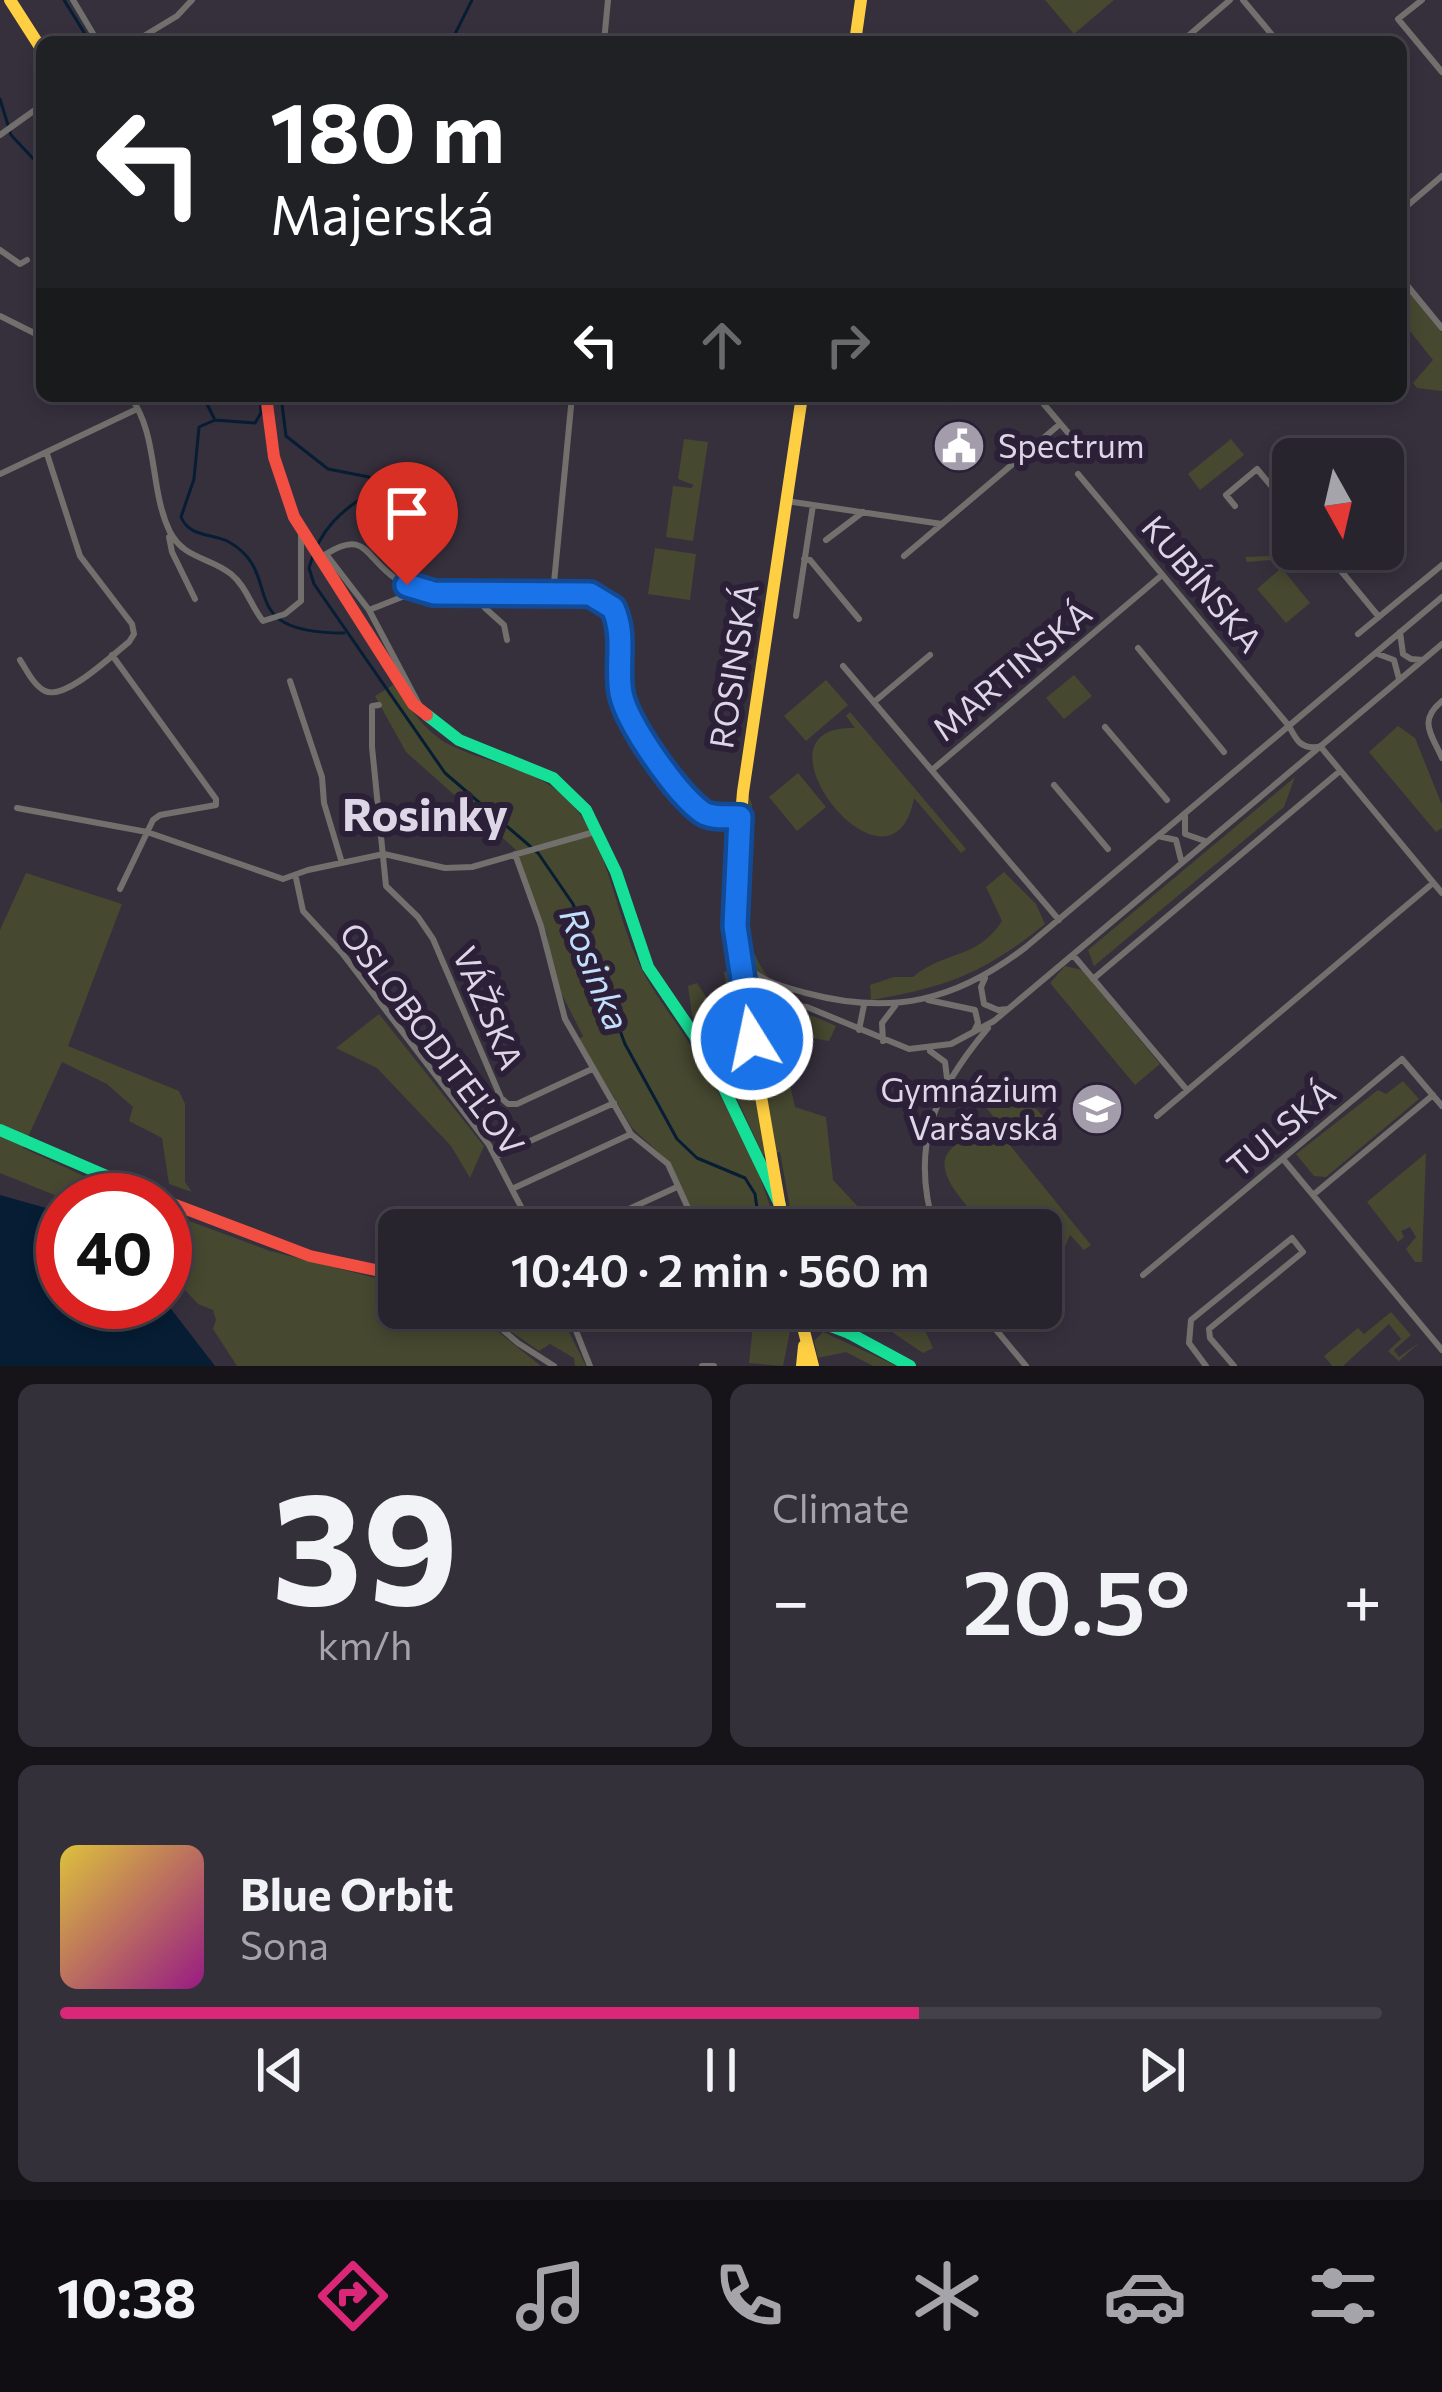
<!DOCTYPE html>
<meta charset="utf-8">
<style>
body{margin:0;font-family:Commissioner,sans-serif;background:#34303a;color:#f1f3f6;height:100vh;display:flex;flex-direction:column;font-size:45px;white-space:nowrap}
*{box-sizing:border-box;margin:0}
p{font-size:39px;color:#a5a4aa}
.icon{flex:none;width:66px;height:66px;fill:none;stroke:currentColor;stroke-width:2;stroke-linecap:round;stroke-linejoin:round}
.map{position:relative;height:1366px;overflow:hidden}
.side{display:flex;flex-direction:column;gap:18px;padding:18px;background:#161419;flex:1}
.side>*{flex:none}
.banner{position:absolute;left:36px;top:36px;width:1371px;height:366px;border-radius:18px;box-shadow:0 6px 18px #0003,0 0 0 3px #44414a;background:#202124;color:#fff;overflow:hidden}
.needle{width:78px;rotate:172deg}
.controls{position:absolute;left:1272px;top:438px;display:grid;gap:24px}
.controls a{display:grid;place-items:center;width:132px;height:132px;border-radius:18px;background:#28242e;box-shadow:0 6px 18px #0003,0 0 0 3px #44414a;font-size:60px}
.speed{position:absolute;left:36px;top:1173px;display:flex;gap:24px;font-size:60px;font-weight:700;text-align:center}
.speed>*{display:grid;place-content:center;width:156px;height:156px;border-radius:50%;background:#28242e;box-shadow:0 6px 18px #0003,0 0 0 3px #44414a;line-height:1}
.speed .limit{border:18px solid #d22;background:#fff;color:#111}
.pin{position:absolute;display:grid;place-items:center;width:102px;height:102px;color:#fff;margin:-123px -51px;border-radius:50% 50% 50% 0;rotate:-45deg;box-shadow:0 0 12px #0007}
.pin .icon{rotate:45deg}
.me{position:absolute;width:132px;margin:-66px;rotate:350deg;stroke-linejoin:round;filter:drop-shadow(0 0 9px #0008)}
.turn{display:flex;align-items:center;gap:42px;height:252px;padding:0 36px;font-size:54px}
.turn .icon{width:156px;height:156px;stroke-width:2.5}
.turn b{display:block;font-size:84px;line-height:102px}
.lanes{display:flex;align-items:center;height:114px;padding:0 36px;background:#0003;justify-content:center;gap:60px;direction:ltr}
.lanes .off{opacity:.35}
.big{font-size:90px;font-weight:600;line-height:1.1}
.side .widget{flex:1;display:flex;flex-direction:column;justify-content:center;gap:18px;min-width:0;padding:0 42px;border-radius:18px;background:#34303a}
.side .dial{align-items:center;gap:0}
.dial b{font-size:156px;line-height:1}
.song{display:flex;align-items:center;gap:36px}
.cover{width:144px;height:144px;border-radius:18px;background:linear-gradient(135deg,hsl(50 70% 55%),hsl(310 70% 35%))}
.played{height:12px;border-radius:6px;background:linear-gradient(90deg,#db2777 65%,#44414a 65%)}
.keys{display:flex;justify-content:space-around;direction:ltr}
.heat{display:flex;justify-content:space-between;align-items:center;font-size:66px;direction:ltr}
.side .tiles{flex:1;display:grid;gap:18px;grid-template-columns:1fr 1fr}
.widget:last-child{grid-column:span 2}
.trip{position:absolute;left:378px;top:1209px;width:684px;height:120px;border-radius:18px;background:#28242e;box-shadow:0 6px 18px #0003,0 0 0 3px #44414a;font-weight:600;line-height:120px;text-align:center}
.tab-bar{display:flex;height:192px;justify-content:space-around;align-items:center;background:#100e12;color:#a5a4aa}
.tab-bar .icon{width:84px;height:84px}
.tab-bar .selected{color:#db2777}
.tab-bar b{font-size:54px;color:#f1f3f6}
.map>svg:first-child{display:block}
.green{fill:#474830}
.water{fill:#061d34}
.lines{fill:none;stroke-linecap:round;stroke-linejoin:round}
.stream{stroke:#061d34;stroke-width:3}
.street{stroke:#72706d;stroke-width:6}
.fast{stroke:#16e098;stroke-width:12}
.slow{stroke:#ffcf43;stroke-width:12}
.jam{stroke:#f24e42;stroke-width:12}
.fast-bridge{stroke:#16e098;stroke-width:12}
.route-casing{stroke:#114b97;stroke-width:30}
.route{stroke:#1a73e8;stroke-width:21}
.labels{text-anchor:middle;stroke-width:12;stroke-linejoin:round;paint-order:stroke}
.poi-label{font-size:33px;fill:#ddd6e6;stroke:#2c2038;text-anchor:start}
.street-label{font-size:33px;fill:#ddd6e6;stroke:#2c2038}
.water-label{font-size:36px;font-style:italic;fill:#c2e0fe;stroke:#2c2038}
.district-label{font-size:45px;font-weight:bold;fill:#ddd6e6;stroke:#2c2038}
</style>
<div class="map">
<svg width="1442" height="1366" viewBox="0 0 1442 1366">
<rect width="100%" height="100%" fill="#36303d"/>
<path class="green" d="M 1045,0 L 1114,0 L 1074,34 Z
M 1403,284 L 1442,333 L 1442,391 L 1417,388 L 1413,383 L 1433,360 L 1401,320 Z
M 684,439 L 708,442 L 693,541 L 666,537 L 673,486 L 691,488 L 694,485 L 678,479 Z
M 1231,439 L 1244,455 L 1200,490 L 1188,474 Z
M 655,548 L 696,554 L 690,600 L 648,594 Z
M 1272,556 L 1310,603 L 1286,623 L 1257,589 L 1279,570 L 1270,560 L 1247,562 L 1245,557 Z
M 1074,675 L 1092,696 L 1064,719 L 1046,698 Z
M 826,680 L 848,705 L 806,741 L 784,716 Z
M 393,685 C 409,706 424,731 448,744 C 483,762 527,767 558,791 C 606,829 612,901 635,954 C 648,987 669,1011 687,1040 C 720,1093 764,1169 776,1230 L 700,1230 L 669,1162 L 632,1128 L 579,1039 L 583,1036 L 555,981 L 547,934 L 515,849 L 406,752 L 375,696 Z
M 850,712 L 966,849 L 961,853 L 914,798 C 892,916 740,724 855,728 L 846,716 Z
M 1398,726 L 1415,738 L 1442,805 L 1442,828 L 1436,832 L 1369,752 Z
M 798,773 L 826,807 L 797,831 L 769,797 Z
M 1295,777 L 1284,807 L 1094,966 L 1088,950 Z
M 748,795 L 752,804 C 746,860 732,930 768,977 C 759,972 751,968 746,959 C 727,926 746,833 748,795 Z
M 1004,872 L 1036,904 L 1045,924 C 984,973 948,987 871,1000 L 870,985 L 894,977 L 913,977 C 945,950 977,960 1002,921 L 986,887 Z
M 26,873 L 122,904 L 68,1046 L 179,1091 L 185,1104 L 185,1182 L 192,1192 L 169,1184 L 162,1138 L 129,1121 L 133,1107 L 107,1084 L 62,1062 L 23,1148 L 136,1200 L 67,1200 L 0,1173 L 0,930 Z
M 1065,966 L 1082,970 L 1160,1064 L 1135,1085 L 1050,983 Z
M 733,969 L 742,1015 C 782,1005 799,1009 836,1026 L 829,1041 L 789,1034 L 781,1046 L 795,1107 L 826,1117 L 833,1180 L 880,1230 L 794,1230 L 780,1152 L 763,1155 L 717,1055 L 692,1015 L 688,986 L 697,983 L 718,1015 L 730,1006 L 724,972 Z
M 379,1014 L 484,1146 L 470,1178 L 451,1146 L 377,1068 L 336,1048 Z
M 1012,1079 L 1044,1118 L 1015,1142 L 982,1103 Z
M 1403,1081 L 1419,1099 L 1326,1177 L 1314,1176 L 1296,1154 L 1378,1090 L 1386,1094 Z
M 990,1119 L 996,1128 L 1091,1245 L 1084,1250 L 1070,1235 L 1060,1258 L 1041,1269 L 1041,1262 L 1060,1246 L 1060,1223 L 1041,1237 L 1041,1230 L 987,1230 C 951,1187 911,1150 991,1131 L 986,1122 Z
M 1426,1153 L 1422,1262 L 1415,1262 L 1406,1249 L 1416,1237 L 1410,1227 L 1401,1231 L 1404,1237 L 1398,1242 L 1367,1202 Z
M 165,1212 L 270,1251 L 399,1284 L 399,1308 L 468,1308 L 541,1366 L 237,1366 L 213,1329 L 216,1320 L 213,1310 L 198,1304 L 165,1268 L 165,1256 L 172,1240 L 165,1238 Z
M 497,1308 L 557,1308 L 586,1366 L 575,1366 L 574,1358 L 550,1344 L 539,1351 L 503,1326 Z
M 683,1308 L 741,1308 L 792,1321 L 783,1366 L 749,1363 L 753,1325 Z
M 849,1308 L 913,1308 L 924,1320 L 922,1324 L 933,1348 L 923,1353 L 861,1311 Z
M 1391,1312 L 1411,1335 L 1394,1350 L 1399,1357 L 1420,1342 L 1399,1361 L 1388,1351 L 1401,1339 L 1389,1324 L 1343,1366 L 1332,1366 L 1324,1356 L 1358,1328 L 1364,1334 Z
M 823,1332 L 897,1366 L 873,1366 L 846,1352 L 818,1358 L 814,1341 Z"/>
<path class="water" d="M 0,1195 L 46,1208 L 63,1218 L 63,1302 L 165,1301 L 215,1366 L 0,1366 Z"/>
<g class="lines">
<path class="stream" d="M 64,0 L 90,42
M 451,42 L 472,0
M 0,99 L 11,135 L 42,168
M 203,396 L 214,418
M 260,396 L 261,413 L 255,423 L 215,420 L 199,427 L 194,479 L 181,517 C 190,538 212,533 229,542 C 287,575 230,633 344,633
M 281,396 L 286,436 L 328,469 L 369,477 L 377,483 L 375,490 C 342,509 319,529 309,568 L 314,584 L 445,773 L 538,853 L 573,904 L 625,1044 L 677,1139 L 697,1158 L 745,1178 L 755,1194 L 760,1230"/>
<path class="street" d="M 73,0 L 98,42
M 1243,0 L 1278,42
M 1422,0 L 1398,19 L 1442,72
M 134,42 L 177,16 L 192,0
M 604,42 L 608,0
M 1181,42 L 1230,0
M 0,135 L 42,105
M 1401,211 L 1442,176
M 0,250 L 20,264 L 27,260
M 1401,278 L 1442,328
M 0,316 L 42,337
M 130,396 C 159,436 149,489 170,532 C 184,559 210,557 231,574 C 246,586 251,606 263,621 L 285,614 L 301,601 L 301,529
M 1037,396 L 1075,441
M 947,402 L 954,396
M 0,474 L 137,409
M 1078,474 L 1289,726 C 1296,739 1300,749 1317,747
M 786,501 L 942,524
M 1235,506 L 1226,495 L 1257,469 L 1293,512
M 169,537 L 172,552 L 195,599
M 826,540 L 863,512
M 1323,549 L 1379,617
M 326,554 C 365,530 364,555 392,576 C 403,585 417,588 430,592
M 904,556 L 1060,424
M 319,559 L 326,554 L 369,610 L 423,712
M 804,559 L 810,560 L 859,619
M 476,593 L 485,608 L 504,625 L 507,640
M 553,593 L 572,396
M 369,610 L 402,597 L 434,593 L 597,595 L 613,608 L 617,617 L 621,693 L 636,727 L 674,782 L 702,812 L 740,817
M 796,616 L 813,505
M 1400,632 L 1403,654 L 1411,659 L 1423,660
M 1358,634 L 1442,565
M 1138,648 L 1224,752
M 1378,654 L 1394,660 L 1399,679
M 112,655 L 216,799 L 216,805 L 160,815 L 153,820 L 120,889
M 20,660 C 26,669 34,686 45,691 C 65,701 112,655 129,642 L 134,634 L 132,624 L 80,556 L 47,454
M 843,666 L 1059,920
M 290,681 L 322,777 L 324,803 L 342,863
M 1442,701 C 1418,721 1431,733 1442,758
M 874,702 L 930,655
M 379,705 L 372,706 L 372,747 L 386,886 L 418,917 L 433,939 L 501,1098 L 508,1104 L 517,1104 L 592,1069
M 1105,727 L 1167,800
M 1320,746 L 1442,893
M 932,770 L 1162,575
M 1054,785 L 1108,849
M 17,808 L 147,832 L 283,879 L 308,870 L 384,854 L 445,868 L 472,867 L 598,831
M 1185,816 L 1185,834 L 1205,841
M 1158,836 L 1176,840 L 1181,860
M 515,854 L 541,926 L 565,1019 L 631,1134 L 668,1164 L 698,1230
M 296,878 L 303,911 L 342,953 L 489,1145 L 533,1230
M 1073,955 L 1187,1090
M 741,960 C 758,981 781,986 806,993 C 892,1016 956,1001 1026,947 L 1442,597
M 985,978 L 981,987 L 984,1004 L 998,1010 L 1008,1009
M 1093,979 L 1340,771
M 928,1000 L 975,1010 L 978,1023 L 974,1031
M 747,1002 L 807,1007 L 909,1049 L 951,1044 L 994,1021 L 1442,644
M 859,1030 L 864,1005
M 883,1041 L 882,1023 L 895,1006
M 930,1051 L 945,1062 L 947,1078
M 1157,1116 L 1433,883
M 497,1156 L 614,1103
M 1283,1159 L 1442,1350
M 514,1188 L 631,1134
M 1313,1195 L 1433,1095
M 583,1230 L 677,1187
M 935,1230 C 909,1146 934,1092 988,1028
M 1143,1275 L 1402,1059 L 1442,1106
M 477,1308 L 518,1343 L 554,1366
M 567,1308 L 590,1366
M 978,1308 L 1026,1366
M 702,1366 L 714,1366
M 1206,1366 L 1189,1343 L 1191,1320 L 1292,1238 L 1303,1252 L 1209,1329 L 1210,1338 L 1234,1366"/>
<path class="fast" d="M 427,715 L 459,740 L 553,778 L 586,810 L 616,872 L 648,967 L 709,1057 L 780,1205
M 0,1130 L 162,1200
M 849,1333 L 910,1366"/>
<path class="slow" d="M 10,0 L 42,50
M 855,42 L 861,0
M 784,1230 L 743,992 L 734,900 L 743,792 L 802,396
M 798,1308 L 813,1366
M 802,1366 L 804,1346"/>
<path class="jam" d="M 266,396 L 274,457 L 294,517 L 413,704 L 427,715
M 165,1201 L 310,1256 L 399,1275"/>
<path class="fast-bridge" d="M 783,1308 L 849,1333"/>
</g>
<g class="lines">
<g class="route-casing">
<path id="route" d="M 407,585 L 434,593 L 590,594 L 613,608 C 626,636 616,665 621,693 C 627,724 677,794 702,812 C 712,819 728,816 740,817 L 735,926 L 752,1039"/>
</g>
<use href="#route" class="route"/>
</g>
<defs>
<g id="civic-disc" transform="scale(2.7)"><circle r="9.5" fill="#a39cab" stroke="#2c2038"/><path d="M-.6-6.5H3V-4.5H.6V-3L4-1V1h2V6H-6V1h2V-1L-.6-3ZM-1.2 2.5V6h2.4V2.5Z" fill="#fff"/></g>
<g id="school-disc" transform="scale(2.7)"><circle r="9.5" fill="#a39cab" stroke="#2c2038"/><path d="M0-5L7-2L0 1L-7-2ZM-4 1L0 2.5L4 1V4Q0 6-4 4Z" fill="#fff"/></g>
</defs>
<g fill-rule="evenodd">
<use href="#civic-disc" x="959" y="446"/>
<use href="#school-disc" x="1097" y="1109"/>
</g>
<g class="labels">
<g class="poi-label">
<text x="998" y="458">Spectrum</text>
<text x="1058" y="1102" text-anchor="end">Gymnázium<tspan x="1058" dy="38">Varšavská</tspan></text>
</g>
<g class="street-label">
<text transform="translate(1202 584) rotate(50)" y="12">KUBÍNSKA</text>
<text transform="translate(734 666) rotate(-81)" y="12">ROSINSKÁ</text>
<text transform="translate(1012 671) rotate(-40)" y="12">MARTINSKÁ</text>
<text transform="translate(488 1008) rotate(67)" y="12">VÁŽSKA</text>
<text transform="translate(432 1039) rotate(53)" y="12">OSLOBODITEĽOV</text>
<text transform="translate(1281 1129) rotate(-40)" y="12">TULSKÁ</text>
</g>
<g class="water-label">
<text transform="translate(595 969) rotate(68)" y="13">Rosinka</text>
</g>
<g class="district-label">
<text x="425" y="831">Rosinky</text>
</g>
</g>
</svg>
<div class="controls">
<a><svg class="needle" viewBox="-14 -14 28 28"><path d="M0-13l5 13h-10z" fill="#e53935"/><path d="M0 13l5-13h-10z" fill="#a5a4aa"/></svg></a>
</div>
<div class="speed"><div class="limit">40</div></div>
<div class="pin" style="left:407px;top:585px;background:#d93025"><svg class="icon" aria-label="arrive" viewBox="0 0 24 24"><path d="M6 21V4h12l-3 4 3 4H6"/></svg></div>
<svg class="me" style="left:752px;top:1039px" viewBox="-20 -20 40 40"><circle r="17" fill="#1a73e8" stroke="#fff" stroke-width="3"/><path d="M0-11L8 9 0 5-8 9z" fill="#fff"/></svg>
<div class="trip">10:40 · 2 min · 560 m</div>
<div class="banner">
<div class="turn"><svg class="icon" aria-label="left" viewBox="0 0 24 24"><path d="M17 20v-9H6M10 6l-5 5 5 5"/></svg><div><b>180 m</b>Majerská</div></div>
<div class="lanes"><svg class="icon" aria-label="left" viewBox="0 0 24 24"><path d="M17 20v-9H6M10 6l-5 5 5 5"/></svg><svg class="icon off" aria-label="ahead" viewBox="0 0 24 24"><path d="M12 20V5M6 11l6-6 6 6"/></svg><svg class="icon off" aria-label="right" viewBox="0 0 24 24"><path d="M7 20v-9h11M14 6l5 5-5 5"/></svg></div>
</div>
</div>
<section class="side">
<div class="tiles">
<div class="widget dial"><b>39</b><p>km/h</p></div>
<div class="widget"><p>Climate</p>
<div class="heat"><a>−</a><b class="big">20.5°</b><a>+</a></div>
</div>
<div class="widget">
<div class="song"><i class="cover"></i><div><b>Blue Orbit</b><p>Sona</p></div></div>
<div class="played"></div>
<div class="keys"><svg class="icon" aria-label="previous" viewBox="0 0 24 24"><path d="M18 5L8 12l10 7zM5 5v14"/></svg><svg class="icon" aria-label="pause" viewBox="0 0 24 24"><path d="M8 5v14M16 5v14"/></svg><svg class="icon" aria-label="next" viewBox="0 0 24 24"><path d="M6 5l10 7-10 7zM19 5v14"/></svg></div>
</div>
</div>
</section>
<nav class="tab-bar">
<b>10:38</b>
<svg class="icon selected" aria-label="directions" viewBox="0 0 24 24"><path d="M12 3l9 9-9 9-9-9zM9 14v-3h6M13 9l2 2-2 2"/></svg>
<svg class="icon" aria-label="music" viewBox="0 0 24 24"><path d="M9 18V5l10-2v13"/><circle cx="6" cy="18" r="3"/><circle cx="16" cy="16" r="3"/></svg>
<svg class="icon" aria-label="phone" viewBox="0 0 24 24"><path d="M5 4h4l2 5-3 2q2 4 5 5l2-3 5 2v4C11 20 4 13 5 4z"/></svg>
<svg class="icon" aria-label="climate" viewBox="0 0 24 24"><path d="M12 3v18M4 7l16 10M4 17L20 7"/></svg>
<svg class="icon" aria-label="car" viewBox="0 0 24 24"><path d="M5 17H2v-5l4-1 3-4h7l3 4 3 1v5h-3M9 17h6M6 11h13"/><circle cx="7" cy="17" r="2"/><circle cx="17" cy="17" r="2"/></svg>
<svg class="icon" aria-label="filters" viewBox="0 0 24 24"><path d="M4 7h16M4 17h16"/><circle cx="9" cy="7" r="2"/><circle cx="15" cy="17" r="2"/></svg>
</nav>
